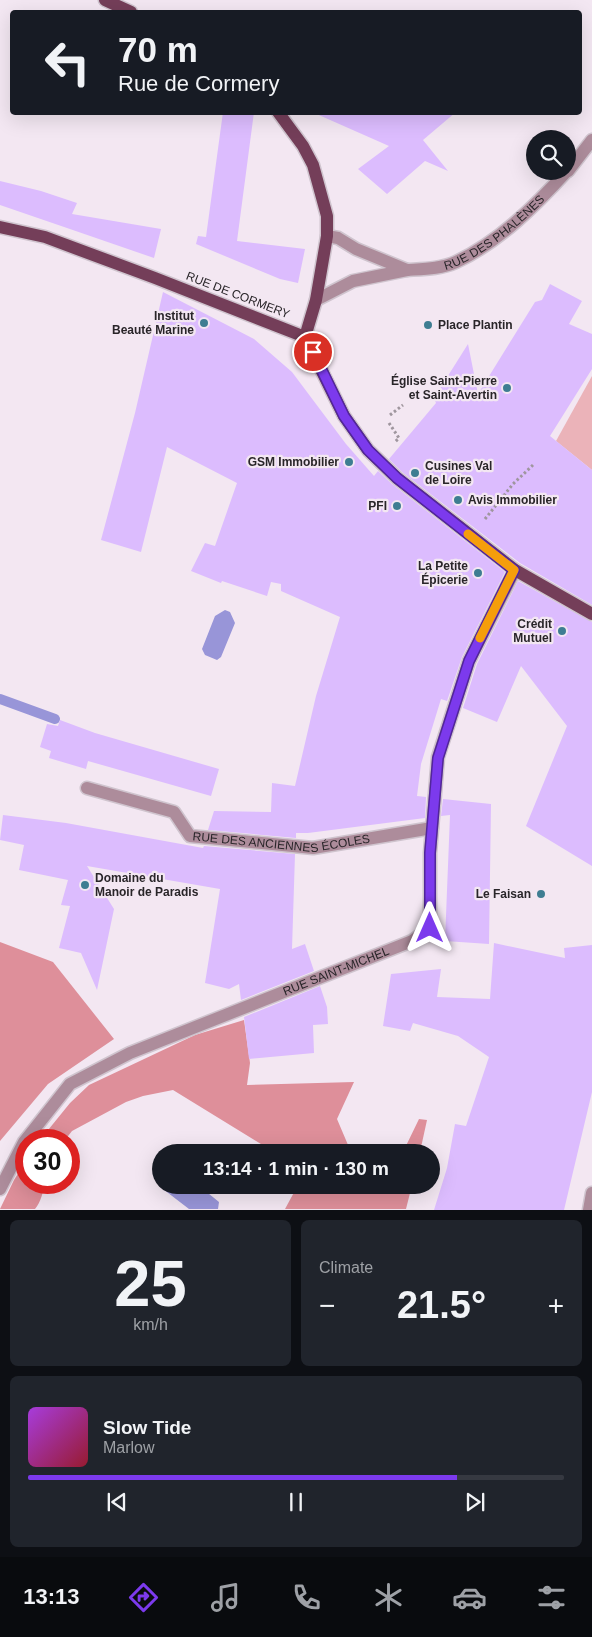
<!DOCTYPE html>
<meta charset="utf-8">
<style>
body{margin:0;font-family:Arial,sans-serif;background:#20242c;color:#f1f3f6;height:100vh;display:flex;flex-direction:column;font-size:19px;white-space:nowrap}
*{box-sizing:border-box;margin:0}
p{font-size:16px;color:#9ea1a6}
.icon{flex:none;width:28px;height:28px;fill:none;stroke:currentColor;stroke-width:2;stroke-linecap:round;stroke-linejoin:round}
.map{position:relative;height:1210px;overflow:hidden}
.drawer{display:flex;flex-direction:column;gap:10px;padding:10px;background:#0d0f14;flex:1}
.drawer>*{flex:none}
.banner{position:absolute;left:10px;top:10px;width:572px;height:105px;border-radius:5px;box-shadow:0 5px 20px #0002;background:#171b24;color:#f1f3f6;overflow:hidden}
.tools{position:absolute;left:526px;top:130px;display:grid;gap:10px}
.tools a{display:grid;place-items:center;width:50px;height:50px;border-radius:50%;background:#171b24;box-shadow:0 5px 20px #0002;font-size:25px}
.speed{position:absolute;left:15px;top:1129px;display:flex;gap:10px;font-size:25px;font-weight:700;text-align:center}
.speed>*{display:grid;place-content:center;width:65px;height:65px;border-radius:50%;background:#171b24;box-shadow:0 5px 20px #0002;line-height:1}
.speed .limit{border:8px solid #d22;background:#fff;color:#111}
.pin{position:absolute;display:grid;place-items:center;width:42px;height:42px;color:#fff;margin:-21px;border:2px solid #fff;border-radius:50%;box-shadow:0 1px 5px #0007}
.me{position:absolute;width:55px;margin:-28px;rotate:0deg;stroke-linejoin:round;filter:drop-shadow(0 0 4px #0008)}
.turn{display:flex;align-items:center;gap:18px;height:105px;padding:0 25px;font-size:22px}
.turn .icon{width:65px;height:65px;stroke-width:2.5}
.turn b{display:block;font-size:35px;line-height:42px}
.big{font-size:38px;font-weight:700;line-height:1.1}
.drawer .card{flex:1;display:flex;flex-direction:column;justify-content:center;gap:8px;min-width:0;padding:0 18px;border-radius:8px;background:#20242c}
.drawer .dial{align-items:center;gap:0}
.dial b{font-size:65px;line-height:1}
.song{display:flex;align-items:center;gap:15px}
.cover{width:60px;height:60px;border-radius:8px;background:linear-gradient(135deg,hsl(280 70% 55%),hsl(350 70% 35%))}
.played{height:5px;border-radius:2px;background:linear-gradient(90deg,#7c3aed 80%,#363941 80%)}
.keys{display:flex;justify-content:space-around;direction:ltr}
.heat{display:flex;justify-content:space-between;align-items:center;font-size:28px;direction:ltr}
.drawer .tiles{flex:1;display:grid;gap:10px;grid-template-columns:1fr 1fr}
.card:last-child{grid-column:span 2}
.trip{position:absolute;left:152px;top:1144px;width:288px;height:50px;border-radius:25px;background:#171b24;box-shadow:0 5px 20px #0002;font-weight:700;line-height:50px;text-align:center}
.tab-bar{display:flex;height:80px;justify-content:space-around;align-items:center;background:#090b0e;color:#9ea1a6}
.tab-bar .icon{width:35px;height:35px}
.tab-bar .on{color:#7c3aed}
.tab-bar b{font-size:22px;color:#f1f3f6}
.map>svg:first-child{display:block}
.green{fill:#ebb3b9}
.forest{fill:#de8f9a}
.water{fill:#9895d8}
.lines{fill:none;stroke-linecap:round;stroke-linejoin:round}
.stream{stroke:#9895d8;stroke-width:10}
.building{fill:#dcbcfe}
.minor-casing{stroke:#cfc4ce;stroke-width:15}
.major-casing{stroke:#cfc4ce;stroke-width:15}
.path{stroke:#9f969e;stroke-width:3;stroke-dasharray:2.5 2.5;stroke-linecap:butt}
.minor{stroke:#ad8c9b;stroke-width:12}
.major{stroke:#743e59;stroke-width:12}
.route-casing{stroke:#51269a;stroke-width:12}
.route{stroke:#7c3aed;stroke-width:9}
.slow{stroke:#f59e0b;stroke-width:9}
.poi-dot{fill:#3e7d92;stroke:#f3e7f2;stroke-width:2}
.labels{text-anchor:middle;stroke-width:4.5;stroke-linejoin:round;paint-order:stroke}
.street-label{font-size:12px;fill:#292529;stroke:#f3e7f2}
.poi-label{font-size:12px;font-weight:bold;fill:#292529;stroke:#f3e7f2;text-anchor:end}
</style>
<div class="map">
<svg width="592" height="1210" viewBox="0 0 592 1210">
<rect width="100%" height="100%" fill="#f3e7f2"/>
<path class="green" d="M 592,376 L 592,470 L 556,441 Z"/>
<path class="forest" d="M 0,942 L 53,962 L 114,1039 L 48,1084 L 0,1141 Z
M 244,1020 L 250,1063 L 247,1085 L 354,1082 L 337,1119 L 351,1152 L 274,1152 L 173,1090 L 143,1096 L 126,1102 L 72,1131 L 65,1140 L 40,1140 L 70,1103 L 89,1085 L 195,1035 Z
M 419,1119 L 427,1120 L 420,1152 L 403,1152 Z
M 26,1161 L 26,1182 L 45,1183 C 43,1192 41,1202 35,1209 L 0,1209 L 14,1180 Z
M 298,1185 L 412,1185 L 406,1209 L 285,1209 Z"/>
<path class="water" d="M 225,610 L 230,612 L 235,623 L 221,657 L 217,660 L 205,655 L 202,649 L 215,616 Z
M 166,1185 L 198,1185 L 219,1202 L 218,1209 L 189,1209 L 163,1189 Z"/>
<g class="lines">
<path class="stream" d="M 0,699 L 55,719"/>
</g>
<path class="building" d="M 223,112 L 254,112 L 237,241 L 305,249 L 298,283 L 280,279 L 196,244 L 198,236 L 206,237 Z
M 312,112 L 456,112 L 423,140 L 448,171 L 425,161 L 387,194 L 358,169 L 389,146 Z
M 0,181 L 41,191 L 77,203 L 72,214 L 161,229 L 154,258 L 67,228 L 68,225 L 67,228 L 0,205 Z
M 550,284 L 582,301 L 569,324 L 592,334 L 592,369 L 550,436 L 592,470 L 592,605 L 520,563 L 402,472 L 389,459 L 436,403 L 434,398 L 468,344 L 478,394 L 535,302 L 542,300 Z
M 163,292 L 254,339 L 292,372 L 346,444 L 374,476 L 378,471 L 392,484 L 505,572 L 462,657 L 447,701 L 441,699 L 421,764 L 417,796 L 426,797 L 425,818 L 308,833 L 296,833 L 296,838 L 208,830 L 214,811 L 271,812 L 272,783 L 295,786 L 316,696 L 340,617 L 281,591 L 281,584 L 271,582 L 267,596 L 222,581 L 221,583 L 191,571 L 205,543 L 215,546 L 237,483 L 167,447 L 141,552 L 101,540 L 135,413 Z
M 518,581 L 592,622 L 592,866 L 526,826 L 567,726 L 521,666 L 497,722 L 463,708 L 477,664 Z
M 60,720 L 95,733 L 219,769 L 211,796 L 88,761 L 86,769 L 49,758 L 51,751 L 40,747 L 47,724 L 58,726 Z
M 443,799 L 491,804 L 489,944 L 445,941 L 450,815 L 441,816 Z
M 3,815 L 66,823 L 203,848 L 204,846 L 295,854 L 292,949 L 305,944 L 314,971 L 241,1000 L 239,984 L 229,989 L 205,983 L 220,889 L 87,866 L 114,909 L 97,990 L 81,953 L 59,948 L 70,906 L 61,905 L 68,880 L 19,870 L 24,845 L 0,840 Z
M 494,943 L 565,958 L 564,948 L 592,945 L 592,1092 L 564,1210 L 434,1210 L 447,1168 L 455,1124 L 466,1126 L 489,1057 L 458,1036 L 413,1023 L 410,1031 L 383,1026 L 391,974 L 441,969 L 437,997 L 490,999 Z
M 320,986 L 327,1007 L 328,1024 L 313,1025 L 314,1053 L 249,1059 L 244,1017 Z"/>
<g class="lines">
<g class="minor-casing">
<g id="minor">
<path d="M 568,171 L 592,140"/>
<path id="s1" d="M 407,270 C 423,269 441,269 456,262 C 499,242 536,205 567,171"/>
<path d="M 316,300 L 353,281 L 407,270 L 356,249 L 338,238 L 327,236"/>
<path id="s2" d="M 87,788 L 174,812 L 190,836 L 313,848 L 432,828"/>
<path id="s3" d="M 0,1189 L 24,1142 L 70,1084 L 130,1053 L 412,941 L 430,928 L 430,853 L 438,757 L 469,661 L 515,570"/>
<path d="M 589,1210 L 592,1193"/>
</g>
</g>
<g class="major-casing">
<path id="major" d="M 105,0 L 131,12
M 278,112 L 303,146 L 313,165 L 327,216 L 327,236 L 316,300 L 305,337
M 0,227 L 45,237 L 155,278 L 305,337 L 344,416 L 368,450 L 397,478 L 515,570 L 592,614"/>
</g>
<path class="path" d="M 390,415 L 403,405
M 389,423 L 399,438 L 395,442
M 485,519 L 513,484 L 533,465"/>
<use href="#minor" class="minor"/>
<use href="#major" class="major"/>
</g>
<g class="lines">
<g class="route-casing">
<path id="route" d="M 313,352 L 344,416 L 368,450 L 397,478 L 514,570 L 469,661 L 438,758 L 430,853 L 430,928"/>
</g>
<use href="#route" class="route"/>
<path class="slow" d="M 468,534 L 514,570 L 480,638"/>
</g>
<g class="poi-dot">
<circle cx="204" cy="323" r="5"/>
<circle cx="428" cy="325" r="5"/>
<circle cx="507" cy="388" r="5"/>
<circle cx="349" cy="462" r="5"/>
<circle cx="415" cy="473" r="5"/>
<circle cx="458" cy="500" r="5"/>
<circle cx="397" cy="506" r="5"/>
<circle cx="478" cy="573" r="5"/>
<circle cx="562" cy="631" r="5"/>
<circle cx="85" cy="885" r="5"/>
<circle cx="541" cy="894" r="5"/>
</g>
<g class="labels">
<g class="street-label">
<text dy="4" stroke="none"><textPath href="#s1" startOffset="98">RUE DES PHALÈNES</textPath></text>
<text transform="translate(238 295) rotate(21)" y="4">RUE DE CORMERY</text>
<text dy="4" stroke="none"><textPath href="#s2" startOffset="211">RUE DES ANCIENNES ÉCOLES</textPath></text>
<text dy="4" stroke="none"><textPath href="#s3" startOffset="416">RUE SAINT-MICHEL</textPath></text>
</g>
<g class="poi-label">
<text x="194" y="320">Institut<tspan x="194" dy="14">Beauté Marine</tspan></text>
<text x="438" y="329" text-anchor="start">Place Plantin</text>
<text x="497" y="385">Église Saint-Pierre<tspan x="497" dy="14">et Saint-Avertin</tspan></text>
<text x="339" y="466">GSM Immobilier</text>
<text x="425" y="470" text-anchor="start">Cusines Val<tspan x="425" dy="14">de Loire</tspan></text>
<text x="468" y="504" text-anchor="start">Avis Immobilier</text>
<text x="387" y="510">PFI</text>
<text x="468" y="570">La Petite<tspan x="468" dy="14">Épicerie</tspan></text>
<text x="552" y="628">Crédit<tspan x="552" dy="14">Mutuel</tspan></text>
<text x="95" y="882" text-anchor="start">Domaine du<tspan x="95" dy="14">Manoir de Paradis</tspan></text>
<text x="531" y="898">Le Faisan</text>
</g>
</g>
</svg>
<div class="tools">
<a><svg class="icon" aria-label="search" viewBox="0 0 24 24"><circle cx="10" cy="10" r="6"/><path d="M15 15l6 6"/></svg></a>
</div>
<div class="speed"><div class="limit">30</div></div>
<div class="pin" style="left:313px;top:352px;background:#d93025"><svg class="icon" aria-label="arrive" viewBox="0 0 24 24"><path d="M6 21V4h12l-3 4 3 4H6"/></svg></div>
<svg class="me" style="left:430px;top:928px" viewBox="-20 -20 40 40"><path d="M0-17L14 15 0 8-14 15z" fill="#7c3aed" stroke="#fff" stroke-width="4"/></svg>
<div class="trip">13:14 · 1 min · 130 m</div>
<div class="banner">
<div class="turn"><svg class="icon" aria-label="left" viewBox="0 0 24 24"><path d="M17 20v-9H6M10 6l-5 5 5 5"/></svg><div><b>70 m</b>Rue de Cormery</div></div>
</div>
</div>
<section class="drawer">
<div class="tiles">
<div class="card dial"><b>25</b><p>km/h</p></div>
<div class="card"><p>Climate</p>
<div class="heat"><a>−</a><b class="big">21.5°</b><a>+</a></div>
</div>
<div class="card">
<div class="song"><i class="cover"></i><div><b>Slow Tide</b><p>Marlow</p></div></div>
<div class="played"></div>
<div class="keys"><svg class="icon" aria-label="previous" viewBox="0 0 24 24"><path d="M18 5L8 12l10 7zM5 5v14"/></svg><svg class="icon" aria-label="pause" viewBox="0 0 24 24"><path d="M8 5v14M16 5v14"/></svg><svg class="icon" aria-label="next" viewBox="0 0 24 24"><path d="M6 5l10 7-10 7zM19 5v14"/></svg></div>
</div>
</div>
</section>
<nav class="tab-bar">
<b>13:13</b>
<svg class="icon on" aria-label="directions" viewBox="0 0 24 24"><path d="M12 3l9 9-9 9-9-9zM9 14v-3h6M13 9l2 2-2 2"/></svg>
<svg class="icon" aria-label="music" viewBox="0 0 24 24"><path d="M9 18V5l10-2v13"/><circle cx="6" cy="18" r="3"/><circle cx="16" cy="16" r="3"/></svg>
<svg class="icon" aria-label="phone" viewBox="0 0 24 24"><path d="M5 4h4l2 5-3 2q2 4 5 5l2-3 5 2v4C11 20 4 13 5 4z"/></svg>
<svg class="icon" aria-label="climate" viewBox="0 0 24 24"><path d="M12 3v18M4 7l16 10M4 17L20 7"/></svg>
<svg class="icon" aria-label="car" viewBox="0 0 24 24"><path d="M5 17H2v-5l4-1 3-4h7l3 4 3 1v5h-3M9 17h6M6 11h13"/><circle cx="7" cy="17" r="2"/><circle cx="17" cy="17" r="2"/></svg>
<svg class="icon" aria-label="filters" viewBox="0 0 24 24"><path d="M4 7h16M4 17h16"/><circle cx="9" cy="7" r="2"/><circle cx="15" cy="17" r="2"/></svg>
</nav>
